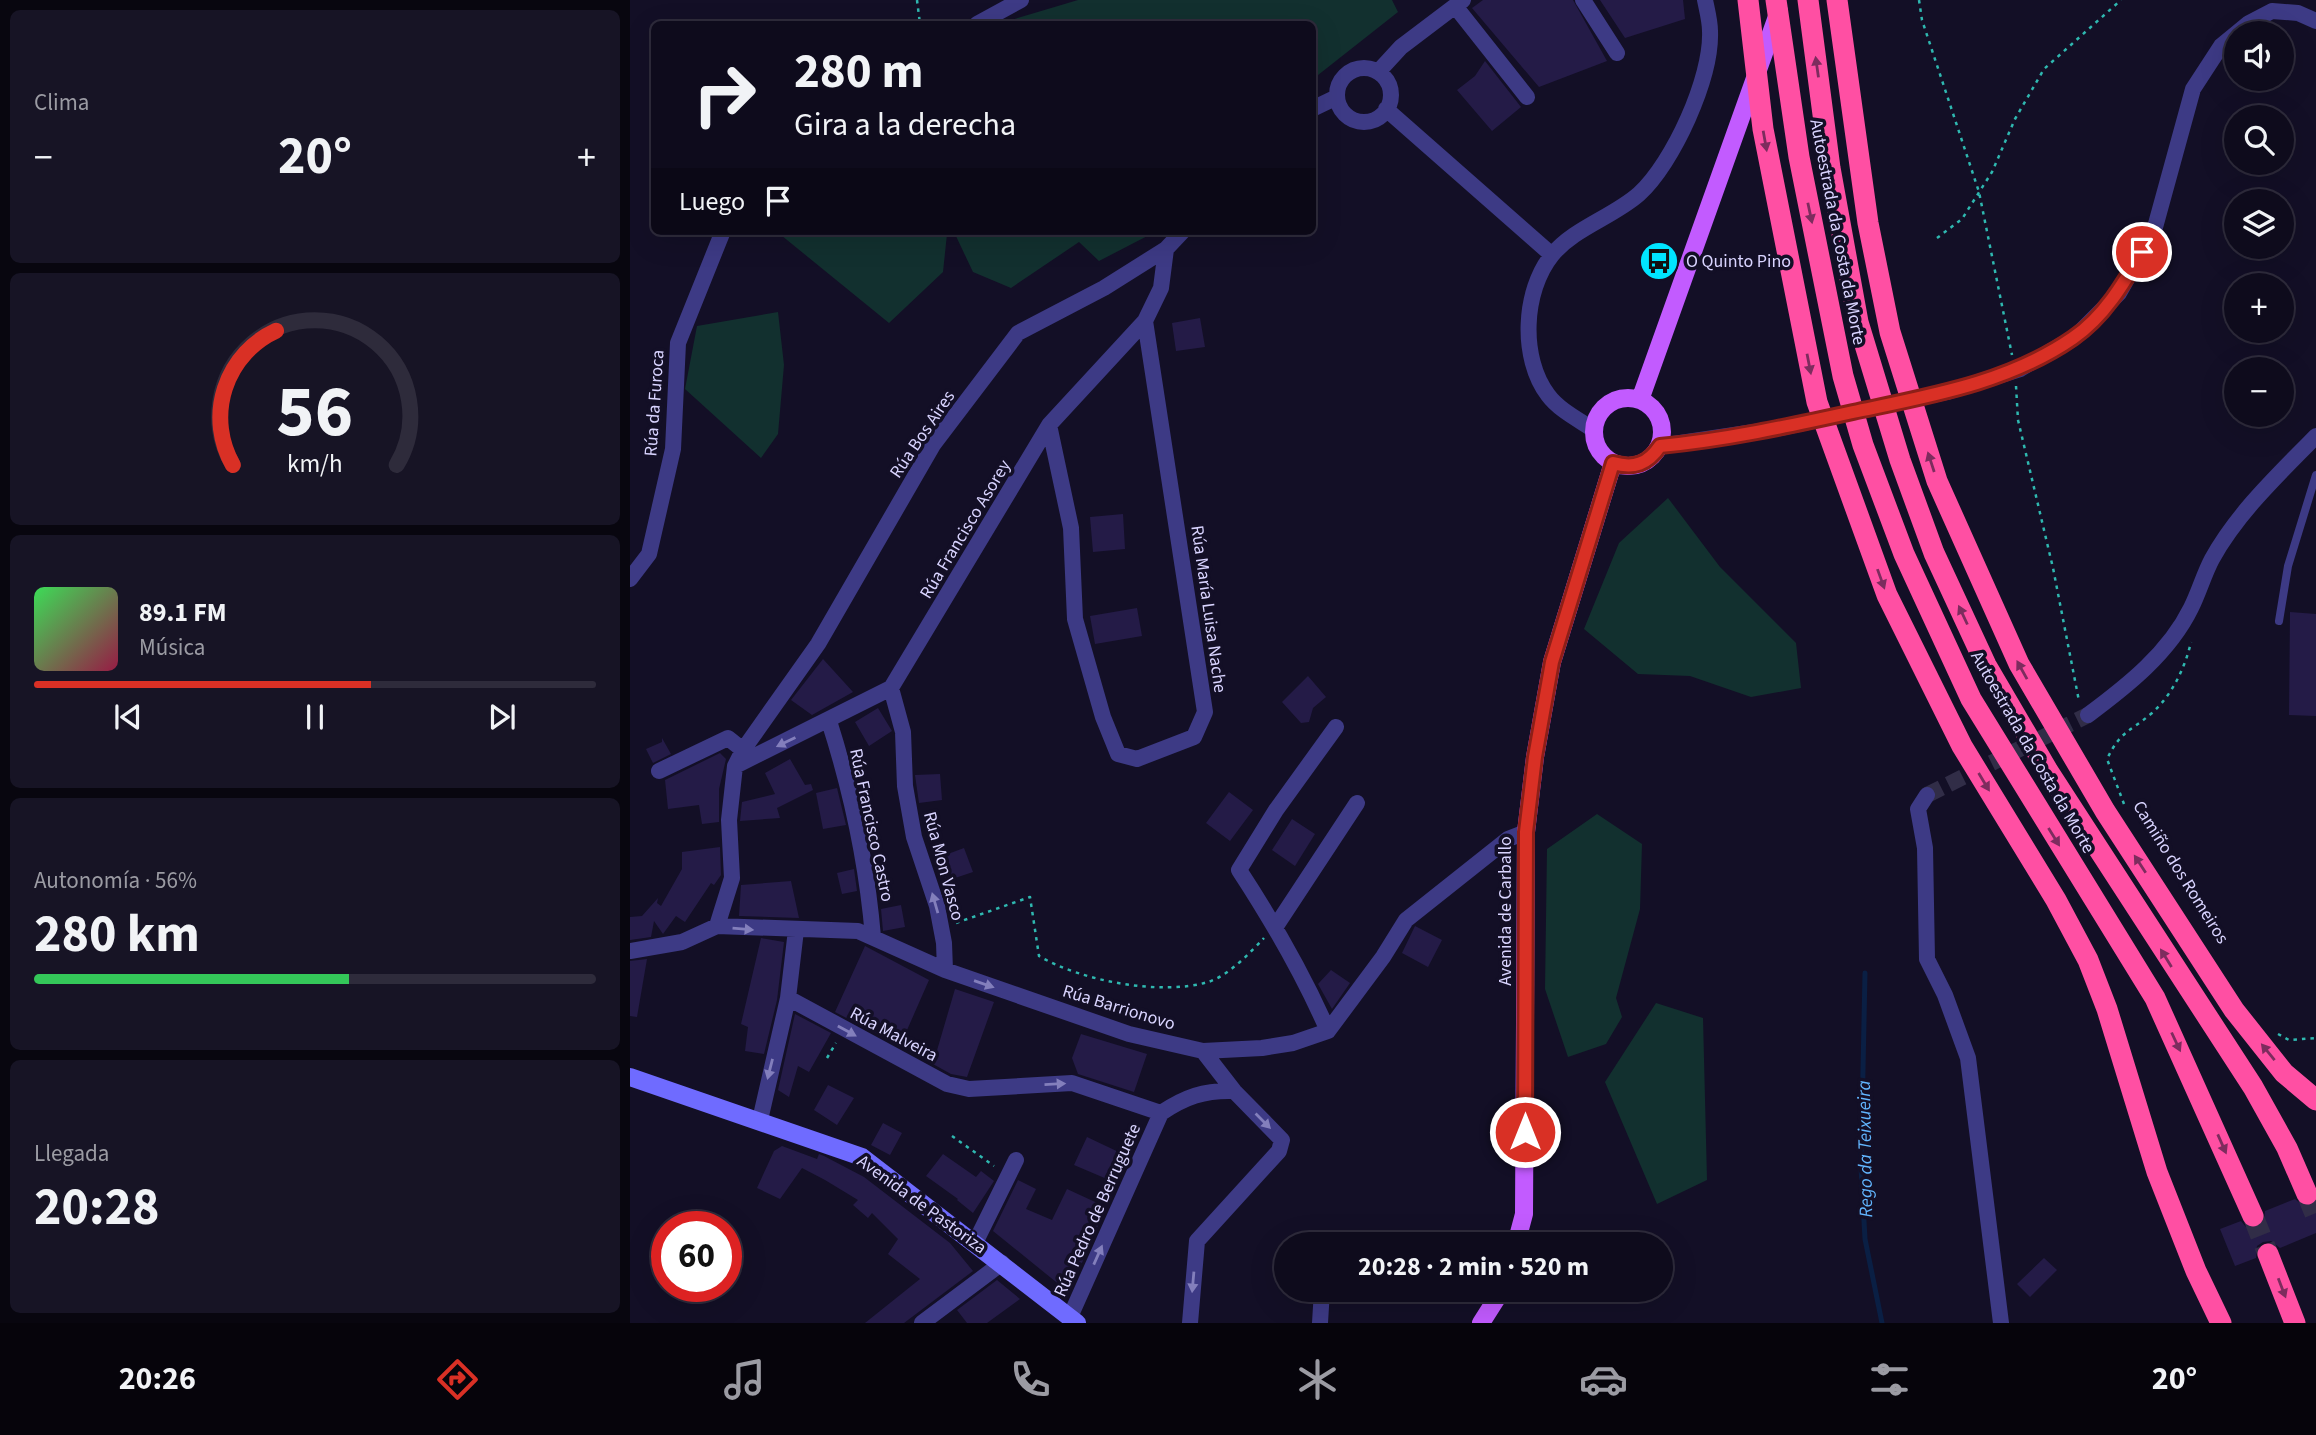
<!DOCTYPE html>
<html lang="es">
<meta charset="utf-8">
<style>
body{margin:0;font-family:"Source Sans 3",sans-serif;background:#171425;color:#f1f3f6;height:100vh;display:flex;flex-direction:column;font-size:26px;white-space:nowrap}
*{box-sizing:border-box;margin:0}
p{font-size:23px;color:#9b9ba3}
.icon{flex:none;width:38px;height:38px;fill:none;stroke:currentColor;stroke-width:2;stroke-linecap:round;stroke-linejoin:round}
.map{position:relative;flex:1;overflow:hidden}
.details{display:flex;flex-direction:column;gap:10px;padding:10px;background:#08060f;width:630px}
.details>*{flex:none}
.banner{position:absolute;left:21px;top:21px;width:665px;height:214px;border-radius:10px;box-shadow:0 7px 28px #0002,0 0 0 2px #2e2b3b;background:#0e0b1c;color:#f1f3f6;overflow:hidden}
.controls{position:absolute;left:1594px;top:21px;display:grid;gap:14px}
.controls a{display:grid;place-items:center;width:70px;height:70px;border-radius:50%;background:#0e0b1c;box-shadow:0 7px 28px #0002,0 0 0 2px #2e2b3b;font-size:35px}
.speed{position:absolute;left:21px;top:1211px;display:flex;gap:14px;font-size:35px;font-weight:700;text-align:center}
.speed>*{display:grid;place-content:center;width:91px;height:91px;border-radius:50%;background:#0e0b1c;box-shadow:0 7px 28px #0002,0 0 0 2px #2e2b3b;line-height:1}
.speed .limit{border:10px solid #d22;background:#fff;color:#111}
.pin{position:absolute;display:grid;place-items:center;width:60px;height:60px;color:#fff;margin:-30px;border:4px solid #fff;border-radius:50%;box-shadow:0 2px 7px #0007}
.me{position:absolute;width:77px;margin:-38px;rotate:0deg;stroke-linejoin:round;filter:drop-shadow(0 0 5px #0008)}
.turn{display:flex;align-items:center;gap:24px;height:147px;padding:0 28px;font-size:32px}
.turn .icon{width:91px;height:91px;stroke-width:2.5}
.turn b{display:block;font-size:49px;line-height:60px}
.then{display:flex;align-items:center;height:66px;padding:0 28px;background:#0003;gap:14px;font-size:26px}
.big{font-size:52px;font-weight:700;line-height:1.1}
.details .widget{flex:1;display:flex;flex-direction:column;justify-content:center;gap:10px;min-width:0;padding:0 24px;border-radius:10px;background:#171425}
.details .dial{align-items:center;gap:0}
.dial svg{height:182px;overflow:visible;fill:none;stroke:#2e2b3b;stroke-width:7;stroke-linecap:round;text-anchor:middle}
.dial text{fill:#f1f3f6;stroke:none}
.song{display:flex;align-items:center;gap:21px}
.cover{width:84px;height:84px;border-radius:10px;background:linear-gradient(135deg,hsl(130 70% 55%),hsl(340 70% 35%))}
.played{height:7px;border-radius:4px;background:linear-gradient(90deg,#d93025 60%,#2e2b3b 60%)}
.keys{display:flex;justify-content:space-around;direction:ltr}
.heat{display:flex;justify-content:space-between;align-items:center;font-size:38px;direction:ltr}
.charge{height:10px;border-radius:5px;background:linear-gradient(90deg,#34c759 56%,#2e2b3b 0)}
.trip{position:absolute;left:644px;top:1232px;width:399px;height:70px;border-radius:35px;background:#0e0b1c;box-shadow:0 7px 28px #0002,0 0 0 2px #2e2b3b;font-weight:700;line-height:70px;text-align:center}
.tabs{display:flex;height:112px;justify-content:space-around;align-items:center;background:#06040b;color:#9b9ba3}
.tabs .icon{width:49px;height:49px}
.tabs .selected{color:#d93025}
.tabs b{font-size:32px;color:#f1f3f6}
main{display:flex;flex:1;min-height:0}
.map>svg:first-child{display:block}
.green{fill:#12302f}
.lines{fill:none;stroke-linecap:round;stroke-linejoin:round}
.stream{stroke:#0a1f44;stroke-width:5}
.building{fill:#241b47}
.street-tunnel{stroke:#312d47;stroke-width:16;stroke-dasharray:16 8;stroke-linecap:butt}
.highway-tunnel{stroke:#312d47;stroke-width:21;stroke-dasharray:21 10;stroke-linecap:butt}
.path{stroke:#2fb8b0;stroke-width:2.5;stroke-dasharray:3.5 5;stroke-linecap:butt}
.lane{stroke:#3d3a85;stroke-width:8}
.street{stroke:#3d3a85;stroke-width:16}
.secondary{stroke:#6f6bff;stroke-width:18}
.primary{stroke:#c25bff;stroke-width:18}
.highway{stroke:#ff4fa3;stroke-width:21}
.oneway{fill:#7d2c5e}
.oneway2{fill:#837fbc}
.route-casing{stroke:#8d1f18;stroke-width:18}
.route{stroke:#d93025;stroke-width:12}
.labels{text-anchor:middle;stroke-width:7;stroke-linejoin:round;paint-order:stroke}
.street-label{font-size:18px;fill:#d9d4ff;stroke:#130f26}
.poi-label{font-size:18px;fill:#d9d4ff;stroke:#130f26;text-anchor:start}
.water-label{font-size:19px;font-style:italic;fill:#62b6ff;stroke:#130f26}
</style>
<main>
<section class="details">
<div class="widget"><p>Clima</p>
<div class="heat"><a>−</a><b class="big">20°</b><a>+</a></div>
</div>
<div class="widget dial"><svg viewBox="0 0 100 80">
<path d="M14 69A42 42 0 1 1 86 69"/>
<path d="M14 69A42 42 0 0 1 33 10" stroke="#d93025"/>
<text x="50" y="56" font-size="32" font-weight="700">56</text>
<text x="50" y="72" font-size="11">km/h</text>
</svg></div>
<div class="widget">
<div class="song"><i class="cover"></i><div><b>89.1 FM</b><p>Música</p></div></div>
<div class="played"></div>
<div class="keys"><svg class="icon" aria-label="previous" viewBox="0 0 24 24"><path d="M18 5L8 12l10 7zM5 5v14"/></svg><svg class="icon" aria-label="pause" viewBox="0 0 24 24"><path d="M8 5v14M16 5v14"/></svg><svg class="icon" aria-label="next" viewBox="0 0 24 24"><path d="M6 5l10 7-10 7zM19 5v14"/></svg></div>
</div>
<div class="widget"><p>Autonomía · 56%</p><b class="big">280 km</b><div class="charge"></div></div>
<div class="widget"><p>Llegada</p><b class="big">20:28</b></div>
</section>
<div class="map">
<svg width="1686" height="1323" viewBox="0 0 1686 1323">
<rect width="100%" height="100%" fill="#130f26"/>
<path class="green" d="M 448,0 L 762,0 L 768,12 L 683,79 L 682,24 L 368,24 Z
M 146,231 L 296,231 L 317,234 L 313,272 L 259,323 Z
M 329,231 L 527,231 L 469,261 L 449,242 L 381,288 L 343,272 L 325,234 Z
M 148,312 L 154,365 L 148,434 L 131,458 L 55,389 L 67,326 Z
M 1038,498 L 1090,567 L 1166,643 L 1171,688 L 1121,697 L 1060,676 L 1008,674 L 954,629 L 989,543 Z
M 967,814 L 1012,844 L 1010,909 L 986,998 L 992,1017 L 976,1044 L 938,1057 L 915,989 L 917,849 Z
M 1026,1003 L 1073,1018 L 1077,1180 L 1027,1204 L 975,1082 Z"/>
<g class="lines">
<path class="stream" d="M 1235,973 L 1231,1167 L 1235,1239 L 1252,1323"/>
</g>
<path class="building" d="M 853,0 L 943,0 L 977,61 L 909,87 L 842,8 Z
M 970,0 L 1053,0 L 1055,19 L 995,38 Z
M 855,61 L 891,107 L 862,131 L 827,90 L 845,76 Z
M 570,318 L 575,347 L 546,351 L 542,323 Z
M 493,514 L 495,549 L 463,552 L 460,517 Z
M 507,608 L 512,636 L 465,644 L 460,616 Z
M 1660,612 L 1686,614 L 1686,716 L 1659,715 Z
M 193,659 L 223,692 L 182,715 L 161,700 Z
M 678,676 L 696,697 L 683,708 L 679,722 L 671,723 L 652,702 Z
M 248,708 L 262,731 L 239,746 L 225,722 Z
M 32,738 L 41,754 L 23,763 L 16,749 L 32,742 Z
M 90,753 L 96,759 L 89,789 L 89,822 L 72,824 L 69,805 L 38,809 L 35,780 Z
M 160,759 L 175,785 L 181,784 L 183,790 L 147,808 L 150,818 L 110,821 L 112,802 L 145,794 L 135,773 Z
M 310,774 L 312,800 L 289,803 L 285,775 Z
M 207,788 L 216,825 L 193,829 L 186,793 Z
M 599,792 L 623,810 L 600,841 L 576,823 Z
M 662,819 L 685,834 L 665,866 L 642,850 Z
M 90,847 L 91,875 L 84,885 L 81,883 L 55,922 L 46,916 L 33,934 L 24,921 L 21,937 L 0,940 L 0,917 L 12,916 L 28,898 L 27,903 L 31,906 L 52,869 L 52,852 Z
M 334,848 L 343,872 L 316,881 L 307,858 Z
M 224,869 L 227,891 L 212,894 L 207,873 Z
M 161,881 L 169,918 L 109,916 L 111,885 Z
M 271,905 L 275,927 L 253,931 L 251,909 Z
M 785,926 L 812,940 L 798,967 L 772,953 Z
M 131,938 L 154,942 L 147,1000 L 134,1054 L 115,1051 L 118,1027 L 111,1024 Z
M 235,946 L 299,980 L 270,1046 L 205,1012 Z
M 17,959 L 7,1017 L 0,1016 L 0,961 Z
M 701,970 L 720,983 L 702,1009 L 688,984 Z
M 325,989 L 364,1002 L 337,1077 L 321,1074 L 303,1064 Z
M 165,1014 L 201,1033 L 179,1072 L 168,1066 L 159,1097 L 148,1090 Z
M 451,1034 L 517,1054 L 504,1092 L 448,1074 L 442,1058 Z
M 198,1085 L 224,1098 L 207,1125 L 184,1110 Z
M 253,1123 L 272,1133 L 260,1155 L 241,1145 Z
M 457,1137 L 497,1156 L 484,1182 L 444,1165 Z
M 152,1146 L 187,1159 L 189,1154 L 194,1156 L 234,1177 L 320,1243 L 343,1271 L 274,1323 L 235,1323 L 290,1279 L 258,1254 L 268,1239 L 242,1213 L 238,1218 L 223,1205 L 228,1200 L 195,1180 L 172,1168 L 150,1199 L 127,1188 L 144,1151 Z
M 313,1154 L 346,1177 L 351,1171 L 364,1181 L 343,1213 L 327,1200 L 328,1199 L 296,1176 Z
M 388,1180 L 406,1189 L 396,1209 L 422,1220 L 437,1189 L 476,1207 L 442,1286 L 431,1286 L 363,1231 Z
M 1665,1199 L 1675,1207 L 1686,1203 L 1686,1233 L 1650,1248 L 1641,1241 L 1633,1242 L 1627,1246 L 1626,1258 L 1605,1266 L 1590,1229 L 1611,1221 L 1616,1227 L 1628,1228 L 1634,1223 L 1635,1211 Z
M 1414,1258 L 1427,1270 L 1400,1297 L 1387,1284 Z
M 367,1280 L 390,1299 L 357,1323 L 337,1323 L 327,1310 Z"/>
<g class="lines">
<path class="street-tunnel" d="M 1297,795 L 1458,715"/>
<path class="highway-tunnel" d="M 1677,1194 L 1686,1216
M 1623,1216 L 1638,1254"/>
<path class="path" d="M 287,0 L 290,24
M 1289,0 L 1292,20 L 1349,192 L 1382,355
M 1307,238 L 1332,219 L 1362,172 L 1385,119 L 1414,69 L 1491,0
M 1386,386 L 1388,420 L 1423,568 L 1449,701
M 1494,804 L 1477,759 C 1491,730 1500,732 1522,713 C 1542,695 1555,668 1561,642
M 326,923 L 400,897 L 409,956 C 451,981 531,996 578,982 C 598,976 620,953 634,938
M 1648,1034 L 1659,1040 L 1686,1038
M 197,1058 L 206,1043
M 322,1136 L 364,1166"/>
<path class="lane" d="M 1649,621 L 1658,566 L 1686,475"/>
<path class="street" d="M 953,0 L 987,53
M 825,6 L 897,97
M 347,24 L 391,0
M707 95a27 27 0 1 1 54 0a27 27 0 1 1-54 0Z
M 748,72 L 771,47 L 833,0
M 682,109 L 707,97
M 756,109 L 922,255
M 419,425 L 441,528 L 445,619 L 473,717 L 488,754 L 507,759 L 564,737 L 575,712 L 515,321
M 964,430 C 949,420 929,410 918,395 C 890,358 893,291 922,255 C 944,228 983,217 1009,194 C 1043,163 1082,78 1080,31 C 1080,21 1077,10 1075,0
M 1030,446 L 1151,428 L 1317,392 L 1390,369 L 1445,337 L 1489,293 L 1524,231 L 1563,89 L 1591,46 L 1619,23 L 1642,11 L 1668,13 L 1686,21
M 0,579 L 19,554 L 43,449 L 48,343 L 93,231
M 261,688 L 273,732 L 275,786 L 284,837 L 307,906 L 314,943 L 315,970
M 1458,715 C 1497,686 1539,653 1561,608 C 1569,592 1574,574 1582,559 C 1608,512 1649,474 1686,436
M 199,721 C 221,790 237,865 243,937
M 105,766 L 261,688 L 419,425 L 515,321 L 531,288 L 536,249
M 29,771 L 98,738 L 113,750
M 1297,795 L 1288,809 L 1295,848 L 1297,959 L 1315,995 L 1338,1058 L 1371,1323
M 87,926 L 102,878 L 99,820 L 105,766 L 113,750 L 188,644 L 303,445 L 388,333 L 474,288 L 536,249 L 553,231
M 646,926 L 727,803
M 0,951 L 52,942 L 87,926 L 228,931 L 315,970 L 499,1034 L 573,1051 L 632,1048 L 663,1043 L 698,1031 L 753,957 L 776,920 L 878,839 L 896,832
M 158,998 L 317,1084 L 339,1089 L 442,1083 L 531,1113
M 698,1031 C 673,974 643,922 609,870 L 646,810 L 706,727
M 130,1120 L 158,998 L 166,930
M 345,1243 L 386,1160
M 694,1244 L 694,1239
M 440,1317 L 531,1113 C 555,1097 574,1090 604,1091
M 292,1323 L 372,1263
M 560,1323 L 567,1241 L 649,1151 L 652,1140 L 604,1091 L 573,1051
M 690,1323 L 692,1290"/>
<path class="secondary" d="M 0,1077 L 232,1157 L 447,1323"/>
<path class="primary" d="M964 432a34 34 0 1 1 68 0a34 34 0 1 1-68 0Z
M 1010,400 L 1149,11
M 886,1244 L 894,1214 L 896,832 L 905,757 L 922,662 L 983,463
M 851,1323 L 872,1290"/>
<path class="highway" d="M 1118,0 L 1133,129 L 1187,402 L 1257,595 L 1332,746 L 1426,900 L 1458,960 L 1477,1009 L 1527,1172 L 1566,1271 L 1591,1323
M 1146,0 L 1169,157 L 1213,376 L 1233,445 L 1274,554 L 1341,699 L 1525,998 L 1623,1216
M 1178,0 L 1200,168 L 1228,322 L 1270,460 L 1304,553 L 1356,665 L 1418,771 L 1623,1087 L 1657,1148 L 1677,1194
M 1207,0 L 1238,223 L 1260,332 L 1307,481 L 1389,664 L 1475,811 L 1604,1010 L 1654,1073 L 1686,1100
M 1638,1254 L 1665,1323"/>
</g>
<defs><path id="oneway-solid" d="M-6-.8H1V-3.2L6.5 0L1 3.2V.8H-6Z" transform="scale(1.75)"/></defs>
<g class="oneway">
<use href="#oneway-solid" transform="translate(1187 67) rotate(-98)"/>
<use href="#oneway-solid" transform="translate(1135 141) rotate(80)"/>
<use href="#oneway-solid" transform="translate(1180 213) rotate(78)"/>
<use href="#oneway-solid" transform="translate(1179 364) rotate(79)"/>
<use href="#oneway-solid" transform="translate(1301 462) rotate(-108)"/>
<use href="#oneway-solid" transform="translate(1251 579) rotate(70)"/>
<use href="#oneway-solid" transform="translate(1333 615) rotate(-115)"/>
<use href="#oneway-solid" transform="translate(1392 670) rotate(-119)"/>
<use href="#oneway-solid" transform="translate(1354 782) rotate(59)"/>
<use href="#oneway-solid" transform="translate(1424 837) rotate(58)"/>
<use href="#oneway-solid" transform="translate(1510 864) rotate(-123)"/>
<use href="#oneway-solid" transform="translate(1536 958) rotate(-122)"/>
<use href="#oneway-solid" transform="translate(1546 1042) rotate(65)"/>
<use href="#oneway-solid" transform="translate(1638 1052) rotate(-129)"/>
<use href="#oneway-solid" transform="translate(1592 1144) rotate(66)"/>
<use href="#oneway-solid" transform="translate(1652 1288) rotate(69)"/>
</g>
<g class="oneway2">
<use href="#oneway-solid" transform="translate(156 742) rotate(154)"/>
<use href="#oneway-solid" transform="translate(305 903) rotate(-106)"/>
<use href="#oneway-solid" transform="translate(113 929) rotate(5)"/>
<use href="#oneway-solid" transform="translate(354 984) rotate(19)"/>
<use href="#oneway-solid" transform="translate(217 1031) rotate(29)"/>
<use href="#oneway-solid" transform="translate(140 1069) rotate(104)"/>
<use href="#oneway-solid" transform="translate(425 1084) rotate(-3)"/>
<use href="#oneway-solid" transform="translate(633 1121) rotate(45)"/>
<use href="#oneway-solid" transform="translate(468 1255) rotate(-66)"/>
<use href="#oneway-solid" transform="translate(563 1282) rotate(95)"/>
</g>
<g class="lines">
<g class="route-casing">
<path id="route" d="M 895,1132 L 896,832 L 905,757 L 922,662 L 983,463 C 1004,469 1018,464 1030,446 C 1095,440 1159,426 1223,412 C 1299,396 1378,383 1443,338 C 1474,317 1494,283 1512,252"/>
</g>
<use href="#route" class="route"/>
</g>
<defs>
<g id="bus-disc" transform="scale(2.0125)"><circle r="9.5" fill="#00e5ff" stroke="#130f26"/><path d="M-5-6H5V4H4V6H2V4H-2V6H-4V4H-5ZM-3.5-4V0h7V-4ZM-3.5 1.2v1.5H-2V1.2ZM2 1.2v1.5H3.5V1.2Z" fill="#111"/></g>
</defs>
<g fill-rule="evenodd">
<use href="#bus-disc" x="1029" y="261"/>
</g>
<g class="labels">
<g class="street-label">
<text transform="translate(1208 232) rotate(79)" y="6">Autoestrada da Costa da Morte</text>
<text transform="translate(24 403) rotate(-86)" y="6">Rúa da Furoca</text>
<text transform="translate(292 434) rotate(-56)" y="6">Rúa Bos Aires</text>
<text transform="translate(335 529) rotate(-59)" y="6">Rúa Francisco Asorey</text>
<text transform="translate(579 609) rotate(82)" y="6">Rúa María Luisa Nache</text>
<text transform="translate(1403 752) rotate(60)" y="6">Autoestrada da Costa da Morte</text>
<text transform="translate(242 825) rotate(78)" y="6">Rúa Francisco Castro</text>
<text transform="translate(314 866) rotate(75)" y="6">Rúa Mon Vasco</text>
<text transform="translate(1551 872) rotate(58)" y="6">Camiño dos Romeiros</text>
<text transform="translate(875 911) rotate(-90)" y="6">Avenida de Carballo</text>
<text transform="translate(489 1007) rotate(17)" y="6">Rúa Barrionovo</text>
<text transform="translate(264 1034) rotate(28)" y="6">Rúa Malveira</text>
<text transform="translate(292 1204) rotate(36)" y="6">Avenida de Pastoriza</text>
<text transform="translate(467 1210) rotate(-66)" y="6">Rúa Pedro de Berruguete</text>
</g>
<g class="poi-label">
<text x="1056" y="267">O Quinto Pino</text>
</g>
<g class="water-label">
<text transform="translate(1234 1149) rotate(-91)" y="7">Rego da Teixueira</text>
</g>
</g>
</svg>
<div class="controls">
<a><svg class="icon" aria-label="sound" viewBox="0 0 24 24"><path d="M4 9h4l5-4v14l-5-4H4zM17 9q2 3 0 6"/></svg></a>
<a><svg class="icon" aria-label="search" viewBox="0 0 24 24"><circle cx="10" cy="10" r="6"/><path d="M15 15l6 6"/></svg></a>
<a><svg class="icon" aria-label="layers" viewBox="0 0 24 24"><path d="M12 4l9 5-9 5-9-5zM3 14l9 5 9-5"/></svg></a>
<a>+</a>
<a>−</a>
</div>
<div class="speed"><div class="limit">60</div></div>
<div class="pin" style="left:1512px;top:252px;background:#d93025"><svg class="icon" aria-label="arrive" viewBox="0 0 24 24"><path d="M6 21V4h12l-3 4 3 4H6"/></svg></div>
<svg class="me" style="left:895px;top:1132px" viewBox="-20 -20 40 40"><circle r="17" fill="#d93025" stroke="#fff" stroke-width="3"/><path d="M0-11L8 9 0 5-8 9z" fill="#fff"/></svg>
<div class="trip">20:28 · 2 min · 520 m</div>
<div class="banner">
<div class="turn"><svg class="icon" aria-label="right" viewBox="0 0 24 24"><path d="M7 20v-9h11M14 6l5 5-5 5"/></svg><div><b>280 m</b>Gira a la derecha</div></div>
<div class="then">Luego<svg class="icon" aria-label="arrive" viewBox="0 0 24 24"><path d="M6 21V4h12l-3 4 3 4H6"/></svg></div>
</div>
</div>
</main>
<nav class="tabs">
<b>20:26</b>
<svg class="icon selected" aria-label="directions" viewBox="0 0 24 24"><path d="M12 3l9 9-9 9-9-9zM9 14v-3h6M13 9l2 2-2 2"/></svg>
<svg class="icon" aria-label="music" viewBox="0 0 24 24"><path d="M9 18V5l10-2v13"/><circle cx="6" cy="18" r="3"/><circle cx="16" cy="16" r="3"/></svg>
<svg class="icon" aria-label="phone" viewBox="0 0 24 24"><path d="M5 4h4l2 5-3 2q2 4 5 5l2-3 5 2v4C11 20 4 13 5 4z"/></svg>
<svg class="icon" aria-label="climate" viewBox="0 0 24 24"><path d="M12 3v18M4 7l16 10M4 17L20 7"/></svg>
<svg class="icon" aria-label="car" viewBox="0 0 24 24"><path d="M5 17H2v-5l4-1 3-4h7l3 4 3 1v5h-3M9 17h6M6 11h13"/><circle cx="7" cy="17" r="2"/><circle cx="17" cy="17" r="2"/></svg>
<svg class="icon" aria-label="filters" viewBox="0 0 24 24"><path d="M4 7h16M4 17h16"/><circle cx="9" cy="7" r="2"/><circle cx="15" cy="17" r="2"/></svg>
<b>20°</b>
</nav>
